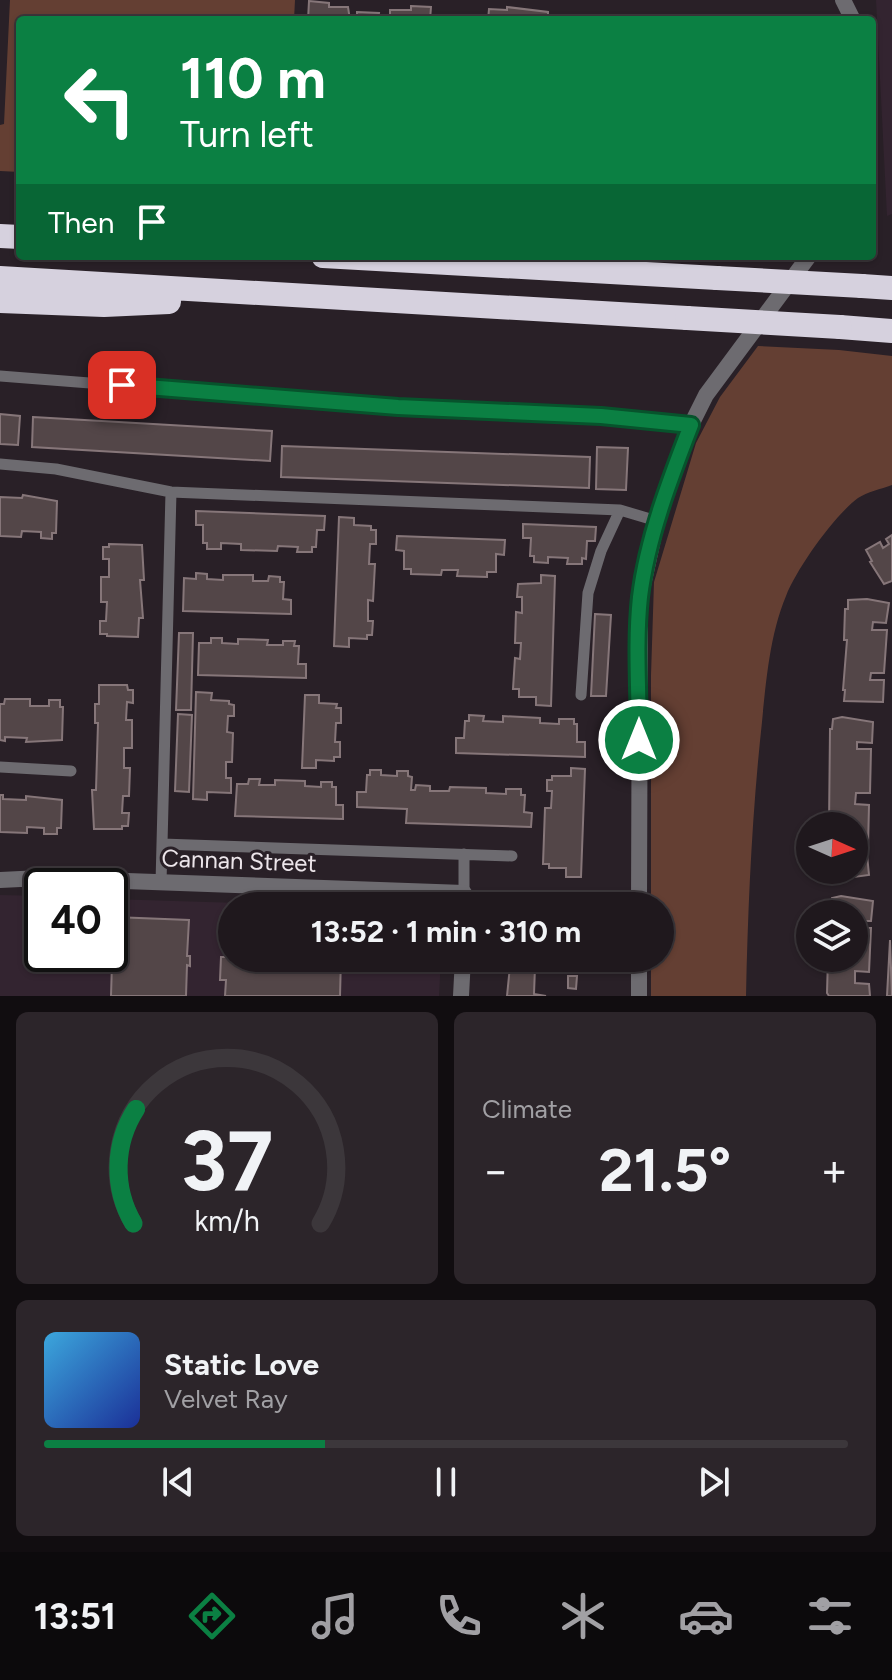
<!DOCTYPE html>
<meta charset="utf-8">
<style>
body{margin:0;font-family:Figtree,sans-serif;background:#2c252a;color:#f1f3f6;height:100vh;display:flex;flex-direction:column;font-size:30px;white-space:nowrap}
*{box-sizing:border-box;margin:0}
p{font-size:26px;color:#a1a0a4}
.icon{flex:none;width:44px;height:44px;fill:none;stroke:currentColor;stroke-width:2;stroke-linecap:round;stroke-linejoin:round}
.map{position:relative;height:996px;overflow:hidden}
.drawer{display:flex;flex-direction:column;gap:16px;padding:16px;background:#110d10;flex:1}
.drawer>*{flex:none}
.top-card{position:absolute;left:16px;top:16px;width:860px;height:244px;border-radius:8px;box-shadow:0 2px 6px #0004,0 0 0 2px #3c373b;background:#0b8043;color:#fff;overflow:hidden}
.needle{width:52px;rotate:93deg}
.fabs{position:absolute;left:796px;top:812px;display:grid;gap:16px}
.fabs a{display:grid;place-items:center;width:72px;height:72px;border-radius:50%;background:#1f181d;box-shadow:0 2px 6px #0004,0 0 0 2px #3c373b;font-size:40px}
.speed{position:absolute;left:24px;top:868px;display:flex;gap:16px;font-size:40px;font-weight:700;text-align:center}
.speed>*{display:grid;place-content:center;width:104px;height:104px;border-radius:50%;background:#1f181d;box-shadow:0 2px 6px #0004,0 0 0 2px #3c373b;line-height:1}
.speed .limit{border:4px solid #111;border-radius:12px;background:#fff;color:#111}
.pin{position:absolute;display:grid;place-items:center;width:68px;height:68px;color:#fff;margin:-34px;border-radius:16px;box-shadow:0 4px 12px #0006}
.me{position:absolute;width:88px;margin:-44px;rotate:0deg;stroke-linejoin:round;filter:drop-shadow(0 0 6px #0008)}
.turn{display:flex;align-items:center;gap:28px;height:168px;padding:0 32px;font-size:36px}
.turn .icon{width:104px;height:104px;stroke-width:2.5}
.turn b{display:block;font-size:56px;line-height:68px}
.then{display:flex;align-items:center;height:76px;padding:0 32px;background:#0003;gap:16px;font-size:30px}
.big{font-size:60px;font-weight:700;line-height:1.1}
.drawer .card{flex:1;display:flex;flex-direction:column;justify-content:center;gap:12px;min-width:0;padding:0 28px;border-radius:12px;background:#2c252a}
.drawer .dial{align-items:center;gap:0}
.dial svg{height:208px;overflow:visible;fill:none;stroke:#3c373b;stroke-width:7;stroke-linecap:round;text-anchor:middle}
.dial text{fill:#f1f3f6;stroke:none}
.song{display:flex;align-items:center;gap:24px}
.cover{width:96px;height:96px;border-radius:12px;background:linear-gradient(135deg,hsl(200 70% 55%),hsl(230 70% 35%))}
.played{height:8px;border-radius:4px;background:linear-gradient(90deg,#0b8043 35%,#3c373b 35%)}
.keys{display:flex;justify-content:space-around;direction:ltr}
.heat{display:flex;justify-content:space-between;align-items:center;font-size:44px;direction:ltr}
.drawer .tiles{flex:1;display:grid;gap:16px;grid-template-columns:1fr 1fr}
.card:last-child{grid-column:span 2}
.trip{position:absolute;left:218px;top:892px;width:456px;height:80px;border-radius:40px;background:#1f181d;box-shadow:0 2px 6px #0004,0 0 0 2px #3c373b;font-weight:700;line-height:80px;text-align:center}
.tabs{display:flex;height:128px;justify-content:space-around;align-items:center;background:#0c0a0c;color:#a1a0a4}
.tabs .icon{width:56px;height:56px}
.tabs .on{color:#0b8043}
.tabs b{font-size:36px;color:#f1f3f6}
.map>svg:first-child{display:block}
.built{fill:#332430}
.green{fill:#643f33}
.building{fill:#534648;stroke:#867679;stroke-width:2}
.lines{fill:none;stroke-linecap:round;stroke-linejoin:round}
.service{stroke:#6d6b70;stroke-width:11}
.minor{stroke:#6d6b70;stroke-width:16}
.tertiary{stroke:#6d6b70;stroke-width:16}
.motorway{stroke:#d6d1de;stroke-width:24}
.motorway-bridge{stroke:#d6d1de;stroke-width:24}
.route-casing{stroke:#07532c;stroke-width:20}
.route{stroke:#0b8043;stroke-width:14}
.labels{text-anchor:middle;stroke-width:6;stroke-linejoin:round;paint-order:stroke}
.street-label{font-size:24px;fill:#ece5ea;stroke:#292027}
</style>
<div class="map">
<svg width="892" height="996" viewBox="0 0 892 996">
<rect width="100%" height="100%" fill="#292027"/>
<path class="built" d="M 876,0 L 892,0 L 892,214 L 887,216 Z
M 0,895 L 42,896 L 42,954 L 110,954 L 110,899 L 337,906 L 232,906 L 232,958 L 441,958 L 439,996 L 0,996 Z"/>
<path class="green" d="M 10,0 L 295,0 L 294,20 L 20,20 L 20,172 L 0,171 L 0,125 L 4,124 Z
M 758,346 L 839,350 L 892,356 L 892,485 C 881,489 867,492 858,498 C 834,516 797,568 786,596 C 770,634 766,681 762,722 C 752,813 748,905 746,996 L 651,996 L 651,958 L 660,958 L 660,906 L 651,906 L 651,675 L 654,582 L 696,443 L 720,397 Z"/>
<path class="building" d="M 309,1 L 329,3 L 329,7 L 348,7 L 350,20 L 308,20 Z
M 411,6 L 431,7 L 430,20 L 390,20 L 390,10 L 411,10 Z
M 507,7 L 548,12 L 548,20 L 488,20 L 489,9 L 507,10 Z
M 357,12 L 379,13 L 378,20 L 357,20 Z
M 0,414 L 20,416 L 18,445 L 0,444 Z
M 33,417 L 272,431 L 270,461 L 32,447 Z
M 282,446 L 590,457 L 589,488 L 281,477 Z
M 597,447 L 628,448 L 626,490 L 596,489 Z
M 23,495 L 57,501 L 56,533 L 52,533 L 52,539 L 41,538 L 41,532 L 22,531 L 21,537 L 0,536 L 0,497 L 22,498 Z
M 196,511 L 325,516 L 324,530 L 317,530 L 316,547 L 312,547 L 312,552 L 297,552 L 298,547 L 278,546 L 277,551 L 241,550 L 241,544 L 221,543 L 221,549 L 207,549 L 207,543 L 203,543 L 203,525 L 196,525 Z
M 339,517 L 354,518 L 354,525 L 371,526 L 371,530 L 376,530 L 376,544 L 370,544 L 369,564 L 375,564 L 373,601 L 368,600 L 368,621 L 373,621 L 372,635 L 367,635 L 367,639 L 349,638 L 349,647 L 334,646 Z
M 523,524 L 596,527 L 595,541 L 587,541 L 586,559 L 582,558 L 582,564 L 567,564 L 568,558 L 548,557 L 548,563 L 534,562 L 534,556 L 530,556 L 531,538 L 523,538 Z
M 892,535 L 892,581 L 884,584 L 870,562 L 872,561 L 866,550 L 880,542 L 883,548 L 889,544 L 886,539 Z
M 397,536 L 505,540 L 504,555 L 496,554 L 496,572 L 487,572 L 487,577 L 457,576 L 458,570 L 442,570 L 441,575 L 411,574 L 411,569 L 404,569 L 404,551 L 396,550 Z
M 109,544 L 142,545 L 144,580 L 140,580 L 143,618 L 139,618 L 138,637 L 107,636 L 107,634 L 100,634 L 100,621 L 106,621 L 107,602 L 101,602 L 101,577 L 109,577 L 109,559 L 103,559 L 103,547 L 109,547 Z
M 196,573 L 207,574 L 207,579 L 223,580 L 223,575 L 253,575 L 253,581 L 268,581 L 269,576 L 280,577 L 280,582 L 284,582 L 283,599 L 291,600 L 291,614 L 183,611 L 184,578 L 196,579 Z
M 541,575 L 555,576 L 551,706 L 536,705 L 536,697 L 519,697 L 519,689 L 513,689 L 515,658 L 520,659 L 521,643 L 515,643 L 516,612 L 522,613 L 522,597 L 517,597 L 518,584 L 541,583 Z
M 867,599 L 889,603 L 886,623 L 873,622 L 872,630 L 887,630 L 884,673 L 871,673 L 870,680 L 884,680 L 883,702 L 844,701 L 845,690 L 843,690 L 847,640 L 844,640 L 845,609 L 848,609 L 848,600 Z
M 595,614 L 611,615 L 606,696 L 591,696 Z
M 179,633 L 193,633 L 191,710 L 176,710 Z
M 211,638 L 222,638 L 222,643 L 238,644 L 238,639 L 268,640 L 267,645 L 283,645 L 283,641 L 295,641 L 294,646 L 299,646 L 298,664 L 306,664 L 306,678 L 198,675 L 199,643 L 211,643 Z
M 99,685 L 127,685 L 128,690 L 133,690 L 133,703 L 127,702 L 126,720 L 132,720 L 132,748 L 124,748 L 124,768 L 130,768 L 129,796 L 123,796 L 122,813 L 129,813 L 128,826 L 122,826 L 122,829 L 94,829 L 92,790 L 96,790 L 98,723 L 95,723 L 95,704 L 99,704 Z
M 196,692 L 212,693 L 211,700 L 229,701 L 229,704 L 234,705 L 234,716 L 228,716 L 227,732 L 233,733 L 232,762 L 226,762 L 226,778 L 231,778 L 231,793 L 207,792 L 207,800 L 193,799 Z
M 305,695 L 319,695 L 319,703 L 337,704 L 336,708 L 341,708 L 341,723 L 336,723 L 335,742 L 340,742 L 340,757 L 334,757 L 334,761 L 316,760 L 316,768 L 302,768 Z
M 5,699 L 30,699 L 30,706 L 49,706 L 49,700 L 60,700 L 60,707 L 63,707 L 62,740 L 26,742 L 27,738 L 5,737 L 5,741 L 0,740 L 0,704 L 4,704 Z
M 178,714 L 192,715 L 189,792 L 175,791 Z
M 469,715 L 484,716 L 483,721 L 503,722 L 503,716 L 540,718 L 540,723 L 559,724 L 559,719 L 574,719 L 574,724 L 577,724 L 577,742 L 585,742 L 585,757 L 456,753 L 456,738 L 464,738 L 465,721 L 469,721 Z
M 842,717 L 873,722 L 872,743 L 857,742 L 857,749 L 871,749 L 870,793 L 856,793 L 855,804 L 869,805 L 868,848 L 854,847 L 854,826 L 829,826 L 830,729 L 832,729 L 833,719 Z
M 571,768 L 585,769 L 581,877 L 566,877 L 566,868 L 549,868 L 549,864 L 543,864 L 545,808 L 551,808 L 552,791 L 547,791 L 547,780 L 552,780 L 552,776 L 571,776 Z
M 370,770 L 381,770 L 381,775 L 397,776 L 397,771 L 408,771 L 408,776 L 412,777 L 411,790 L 415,790 L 416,785 L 430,786 L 430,791 L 449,791 L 450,787 L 486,788 L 486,793 L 506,794 L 506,789 L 521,789 L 521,795 L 525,795 L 524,812 L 532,813 L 531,827 L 406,823 L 407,809 L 357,807 L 357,792 L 366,792 L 367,775 L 370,775 Z
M 249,779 L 260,779 L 259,785 L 275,785 L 275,780 L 305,781 L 305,786 L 321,787 L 321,782 L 332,782 L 332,787 L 336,787 L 336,805 L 343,805 L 343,819 L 235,816 L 237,784 L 248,784 Z
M 0,795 L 3,795 L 3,799 L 26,800 L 26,796 L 62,800 L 61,828 L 57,828 L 57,834 L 44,834 L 44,828 L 27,827 L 27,833 L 0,832 Z
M 854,854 L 867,855 L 869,875 L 846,878 L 827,875 L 827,870 L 854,870 Z
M 841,896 L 873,901 L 871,921 L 857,921 L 857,928 L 871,928 L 869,972 L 855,971 L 855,983 L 869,984 L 870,996 L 829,996 L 827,993 L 828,958 L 854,958 L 854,914 L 830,914 L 832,898 Z
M 114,917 L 189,920 L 187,956 L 190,956 L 190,966 L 187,965 L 186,996 L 111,996 L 112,963 L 109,963 L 109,954 L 113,954 Z
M 228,933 L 232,933 L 232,958 L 341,958 L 340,996 L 225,996 L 226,980 L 220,980 L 221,957 L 227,957 Z
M 890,940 L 892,996 L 887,996 Z
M 510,966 L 535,967 L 534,994 L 546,996 L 507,996 Z
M 568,976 L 577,976 L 576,989 L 568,988 Z"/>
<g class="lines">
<path class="service" d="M 0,376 L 398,407 L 601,416 L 691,425
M 0,464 L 56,469 L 171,492 L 620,510 L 657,521
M 581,695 L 588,593 L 601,551 L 620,510
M 0,767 L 71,771
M 162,844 L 512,856
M 161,883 L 171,492
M 464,893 L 464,854"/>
<path class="minor" d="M 0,880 L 41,878 L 464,893 L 464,906
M 461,996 L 463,958"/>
<path class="tertiary" d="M 843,0 L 853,20
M 639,906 L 640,599 L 657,521 L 691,425 L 706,395 L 809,256
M 639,958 L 639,996"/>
<path class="motorway" d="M 0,236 L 20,237
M 323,256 L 717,278
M 0,278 L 687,318
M 862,286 L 892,288
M 0,301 L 104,305 L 169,302
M 840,327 L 892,331"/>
<path class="motorway-bridge" d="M 717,278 L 862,286
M 687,318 L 840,327"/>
</g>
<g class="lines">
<g class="route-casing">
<path id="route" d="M 122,385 L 398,407 L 601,416 L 691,425 C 670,479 647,539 640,597 C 635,644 639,693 639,740"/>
</g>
<use href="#route" class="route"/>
</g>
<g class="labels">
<g class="street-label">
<text transform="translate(239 861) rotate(2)" y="8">Cannan Street</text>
</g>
</g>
</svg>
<div class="fabs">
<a><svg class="needle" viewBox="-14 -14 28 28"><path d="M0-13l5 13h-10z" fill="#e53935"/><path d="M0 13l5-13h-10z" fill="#a1a0a4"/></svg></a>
<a><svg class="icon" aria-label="layers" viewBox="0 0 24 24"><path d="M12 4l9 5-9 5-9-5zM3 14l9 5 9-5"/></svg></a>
</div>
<div class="speed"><div class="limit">40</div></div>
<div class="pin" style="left:122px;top:385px;background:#d93025"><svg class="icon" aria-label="arrive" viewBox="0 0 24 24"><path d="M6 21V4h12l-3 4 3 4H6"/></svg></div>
<svg class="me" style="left:639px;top:740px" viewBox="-20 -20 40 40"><circle r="17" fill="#0b8043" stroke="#fff" stroke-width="3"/><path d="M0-11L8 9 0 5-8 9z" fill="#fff"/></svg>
<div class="trip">13:52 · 1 min · 310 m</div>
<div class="top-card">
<div class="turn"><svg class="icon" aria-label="left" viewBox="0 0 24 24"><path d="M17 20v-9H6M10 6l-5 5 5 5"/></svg><div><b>110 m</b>Turn left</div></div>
<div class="then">Then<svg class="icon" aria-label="arrive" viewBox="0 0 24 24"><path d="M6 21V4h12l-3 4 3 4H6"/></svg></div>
</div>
</div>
<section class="drawer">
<div class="tiles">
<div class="card dial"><svg viewBox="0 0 100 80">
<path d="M14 69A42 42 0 1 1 86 69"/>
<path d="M14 69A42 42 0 0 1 15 25" stroke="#0b8043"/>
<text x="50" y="56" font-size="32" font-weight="700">37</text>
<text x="50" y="72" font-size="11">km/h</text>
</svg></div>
<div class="card"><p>Climate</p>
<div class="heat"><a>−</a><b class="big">21.5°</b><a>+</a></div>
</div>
<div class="card">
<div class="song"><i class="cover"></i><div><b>Static Love</b><p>Velvet Ray</p></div></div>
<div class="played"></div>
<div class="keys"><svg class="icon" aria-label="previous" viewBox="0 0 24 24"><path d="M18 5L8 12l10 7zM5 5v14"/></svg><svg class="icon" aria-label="pause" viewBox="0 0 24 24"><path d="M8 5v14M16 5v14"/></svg><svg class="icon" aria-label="next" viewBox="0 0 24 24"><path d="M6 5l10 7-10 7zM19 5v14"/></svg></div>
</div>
</div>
</section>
<nav class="tabs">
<b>13:51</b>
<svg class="icon on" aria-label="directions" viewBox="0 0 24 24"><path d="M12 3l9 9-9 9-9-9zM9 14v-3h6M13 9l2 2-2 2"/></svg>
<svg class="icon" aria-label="music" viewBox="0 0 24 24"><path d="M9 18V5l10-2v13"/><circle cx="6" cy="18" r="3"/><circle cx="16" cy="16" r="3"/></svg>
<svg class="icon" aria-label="phone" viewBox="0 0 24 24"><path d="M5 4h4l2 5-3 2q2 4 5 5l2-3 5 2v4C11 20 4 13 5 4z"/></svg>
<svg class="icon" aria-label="climate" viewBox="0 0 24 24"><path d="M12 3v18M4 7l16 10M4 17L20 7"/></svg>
<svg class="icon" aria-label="car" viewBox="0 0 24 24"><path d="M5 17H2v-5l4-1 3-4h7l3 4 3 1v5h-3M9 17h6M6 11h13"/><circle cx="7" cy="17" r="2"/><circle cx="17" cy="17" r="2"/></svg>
<svg class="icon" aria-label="filters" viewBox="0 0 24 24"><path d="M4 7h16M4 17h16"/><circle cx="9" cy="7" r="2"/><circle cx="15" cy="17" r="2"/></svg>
</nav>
